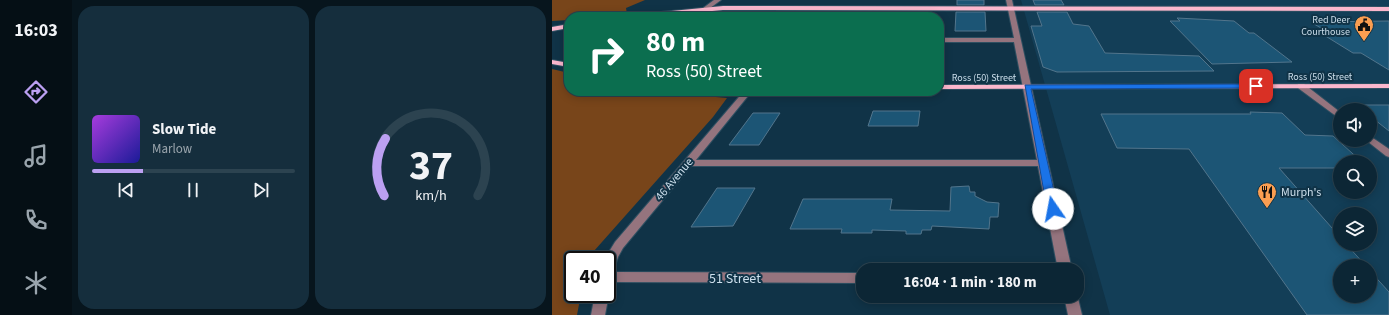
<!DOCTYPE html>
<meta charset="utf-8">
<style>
body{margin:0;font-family:"Source Sans 3",sans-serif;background:#152e3d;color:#f1f3f6;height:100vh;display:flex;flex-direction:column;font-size:15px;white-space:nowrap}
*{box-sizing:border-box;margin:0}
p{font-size:13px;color:#9aa5ad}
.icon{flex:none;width:22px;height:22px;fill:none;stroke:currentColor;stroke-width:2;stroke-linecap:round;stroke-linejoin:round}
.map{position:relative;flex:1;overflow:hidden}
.drawer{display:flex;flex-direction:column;gap:6px;padding:6px;background:#07151d;width:480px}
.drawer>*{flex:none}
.banner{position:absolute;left:12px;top:12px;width:380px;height:84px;border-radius:16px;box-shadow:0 2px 10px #0003,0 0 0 1px #2c4350;background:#0b6e4f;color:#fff;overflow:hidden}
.controls{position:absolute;left:781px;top:103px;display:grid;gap:8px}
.controls a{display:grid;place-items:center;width:44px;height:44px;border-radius:50%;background:#0c2635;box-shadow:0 2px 10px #0003,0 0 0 1px #2c4350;font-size:20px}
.speed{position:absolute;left:12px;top:251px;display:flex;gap:8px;font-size:20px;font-weight:700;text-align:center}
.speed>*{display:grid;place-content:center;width:52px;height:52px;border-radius:50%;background:#0c2635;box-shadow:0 2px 10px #0003,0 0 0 1px #2c4350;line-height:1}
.speed .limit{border:2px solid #111;border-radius:6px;background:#fff;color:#111}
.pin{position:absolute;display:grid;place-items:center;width:34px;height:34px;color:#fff;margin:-17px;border-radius:8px;box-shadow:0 2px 6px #0006}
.me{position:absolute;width:44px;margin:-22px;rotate:348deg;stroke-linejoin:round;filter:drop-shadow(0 0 3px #0008)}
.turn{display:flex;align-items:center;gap:14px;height:84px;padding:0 16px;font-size:18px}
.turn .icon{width:52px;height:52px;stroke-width:2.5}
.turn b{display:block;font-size:28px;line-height:34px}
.drawer .widget{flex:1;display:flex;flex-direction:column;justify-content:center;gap:6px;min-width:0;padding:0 14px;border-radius:16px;background:#152e3d}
.drawer .dial{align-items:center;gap:0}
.dial svg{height:104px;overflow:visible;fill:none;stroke:#2c4350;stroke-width:7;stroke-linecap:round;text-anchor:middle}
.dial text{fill:#f1f3f6;stroke:none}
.song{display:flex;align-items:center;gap:12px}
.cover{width:48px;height:48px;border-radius:6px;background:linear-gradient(135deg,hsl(280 70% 55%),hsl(240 70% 35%))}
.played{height:4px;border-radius:2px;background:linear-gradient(90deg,#bca0f2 25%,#2c4350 25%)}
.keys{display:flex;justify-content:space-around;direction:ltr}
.drawer .tiles{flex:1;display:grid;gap:6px;grid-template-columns:repeat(2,1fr)}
.trip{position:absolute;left:304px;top:263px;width:228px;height:40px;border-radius:16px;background:#0c2635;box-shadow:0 2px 10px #0003,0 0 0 1px #2c4350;font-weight:700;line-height:40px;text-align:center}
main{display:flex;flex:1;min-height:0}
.dock{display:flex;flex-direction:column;width:72px;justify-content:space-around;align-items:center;background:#050f15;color:#9aa5ad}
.dock .icon{width:28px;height:28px}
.dock .current{color:#bca0f2}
.dock b{font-size:18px;color:#f1f3f6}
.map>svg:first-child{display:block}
.built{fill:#133e57;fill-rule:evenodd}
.green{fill:#78451a}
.building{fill:#1c5575;stroke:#52758c}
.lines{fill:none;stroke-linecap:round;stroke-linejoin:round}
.minor-casing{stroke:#2e4f61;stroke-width:2}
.major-casing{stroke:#2e4f61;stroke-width:2}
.minor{fill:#95747e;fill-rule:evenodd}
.major{fill:#fbb7cd;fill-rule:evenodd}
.route{fill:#1a73e8;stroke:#114b97}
.labels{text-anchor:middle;stroke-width:4;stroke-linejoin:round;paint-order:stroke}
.far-poi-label{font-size:10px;fill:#cddfec;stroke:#103347;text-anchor:end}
.far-street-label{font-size:10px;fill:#cddfec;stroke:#103347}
.street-label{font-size:12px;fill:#cddfec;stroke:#103347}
.poi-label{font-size:12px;fill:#cddfec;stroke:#103347;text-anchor:start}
.near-street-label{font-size:14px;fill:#cddfec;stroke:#103347}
</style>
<main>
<nav class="dock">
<b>16:03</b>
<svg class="icon current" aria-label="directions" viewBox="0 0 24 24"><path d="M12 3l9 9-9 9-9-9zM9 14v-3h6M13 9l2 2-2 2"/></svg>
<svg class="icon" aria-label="music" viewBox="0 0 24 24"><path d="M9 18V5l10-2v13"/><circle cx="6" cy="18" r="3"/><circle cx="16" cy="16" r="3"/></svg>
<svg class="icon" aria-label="phone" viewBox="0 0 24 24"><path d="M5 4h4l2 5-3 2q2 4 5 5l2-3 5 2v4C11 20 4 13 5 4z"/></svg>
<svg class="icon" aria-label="climate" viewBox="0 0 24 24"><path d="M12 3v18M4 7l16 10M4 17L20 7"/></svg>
</nav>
<section class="drawer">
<div class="tiles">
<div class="widget">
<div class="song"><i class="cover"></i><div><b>Slow Tide</b><p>Marlow</p></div></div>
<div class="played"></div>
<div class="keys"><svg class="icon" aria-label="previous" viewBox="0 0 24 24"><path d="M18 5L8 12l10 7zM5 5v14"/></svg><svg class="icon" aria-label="pause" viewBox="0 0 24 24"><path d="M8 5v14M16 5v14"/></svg><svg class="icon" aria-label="next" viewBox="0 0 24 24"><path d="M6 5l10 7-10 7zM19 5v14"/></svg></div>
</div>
<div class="widget dial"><svg viewBox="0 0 100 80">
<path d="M14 69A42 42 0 1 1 86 69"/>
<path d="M14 69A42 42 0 0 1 15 25" stroke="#bca0f2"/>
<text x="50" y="56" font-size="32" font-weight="700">37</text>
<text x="50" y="72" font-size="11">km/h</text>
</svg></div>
</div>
</section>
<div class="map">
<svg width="837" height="315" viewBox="0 0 837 315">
<rect width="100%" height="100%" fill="#103347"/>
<path class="built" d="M 469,0 L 837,0 L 837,315 L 558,315 ZM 788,110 L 818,110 L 818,140 L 788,140 ZM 788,162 L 818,162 L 818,192 L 788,192 ZM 788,214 L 818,214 L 818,244 L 788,244 ZM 788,266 L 818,266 L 818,296 L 788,296 Z"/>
<path class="green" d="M 0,0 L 93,0 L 74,8 L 75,14 L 48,17 L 17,17 L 17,20 L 0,21 Z
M 0,69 L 17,73 L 17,91 L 96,91 L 175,98 L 161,117 L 34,260 L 21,260 L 21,294 L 29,294 L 25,315 L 0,315 Z"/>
<path class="building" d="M 405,0 L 432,0 L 432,5 L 405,5 Z
M 481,0 L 509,0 L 512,5 L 483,5 Z
M 404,12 L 433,12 L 434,31 L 403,31 Z
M 485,12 L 515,12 L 521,24 L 537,26 L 553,53 L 647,56 L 662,71 L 505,72 L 491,67 L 479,26 L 490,26 Z
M 625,18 L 682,21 L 697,33 L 702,33 L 740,62 L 660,64 L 618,21 L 628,21 Z
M 837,21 L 837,70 L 809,53 L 801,53 L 767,32 L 776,32 L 762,24 L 769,24 L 765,22 Z
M 802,105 L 837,105 L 837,131 L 818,116 L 818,110 L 809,110 Z
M 321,111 L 368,111 L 366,126 L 316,126 Z
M 698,112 L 730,113 L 753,135 L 781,136 L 810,162 L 788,162 L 788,168 L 727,168 L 788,237 L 788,244 L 794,244 L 814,266 L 788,266 L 788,296 L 818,296 L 818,271 L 837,292 L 837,315 L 755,315 L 637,149 L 565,148 L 549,114 L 699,114 Z
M 201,113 L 228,113 L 207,145 L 177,145 Z
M 417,186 L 418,192 L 423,192 L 423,196 L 435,202 L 447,203 L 446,217 L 438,217 L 437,229 L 380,226 L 379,230 L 370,230 L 369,234 L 354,234 L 354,231 L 320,230 L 320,233 L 289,233 L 290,229 L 238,229 L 251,199 L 340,199 L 338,210 L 398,211 L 399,187 Z
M 165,188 L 203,188 L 181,226 L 139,227 Z"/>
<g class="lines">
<g class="minor-casing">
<path id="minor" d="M 162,0 L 169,0 L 146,17 L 139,17 Z
M 454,0 L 460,0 L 520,270 L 506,270 L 486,166 L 139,166 L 71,248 L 66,257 L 61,272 L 311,273 L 311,283 L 55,282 L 55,260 L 52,260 L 63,242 L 192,91 L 200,91 L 144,160 L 485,160 L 462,42 L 387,42 L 387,38 L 462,38 Z
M 746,84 L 752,84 L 788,112 L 788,119 L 746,88 Z
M 818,136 L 837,149 L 837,157 L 834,156 L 815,141 L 818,140 Z
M 55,290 L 57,294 L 53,315 L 39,315 L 43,294 L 55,294 Z
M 525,294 L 530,315 L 516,315 L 512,296 L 525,296 Z"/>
</g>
<g class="major-casing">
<path id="major" d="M 171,6 L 837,7 L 837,11 L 171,10 L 96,17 L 75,17 L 78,15 Z
M 17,24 L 17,28 L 0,31 L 0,27 Z
M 0,60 L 17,63 L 17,67 L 0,64 Z
M 837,84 L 837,88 L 387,89 L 387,85 Z"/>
</g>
<use href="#minor" class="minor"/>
<use href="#major" class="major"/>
</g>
<path class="route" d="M 704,84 L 707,85 L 707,88 L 479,89 L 506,209 L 501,212 L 495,209 L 473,85 Z"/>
<defs>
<g id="civic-pin" transform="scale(1)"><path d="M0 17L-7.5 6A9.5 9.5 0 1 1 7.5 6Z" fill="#fb9e51" stroke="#103347"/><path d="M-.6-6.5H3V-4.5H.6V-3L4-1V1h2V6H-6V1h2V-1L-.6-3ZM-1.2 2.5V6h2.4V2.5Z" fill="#111"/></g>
<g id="restaurant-pin" transform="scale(1)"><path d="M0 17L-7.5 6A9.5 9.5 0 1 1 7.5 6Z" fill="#fb9e51" stroke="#103347"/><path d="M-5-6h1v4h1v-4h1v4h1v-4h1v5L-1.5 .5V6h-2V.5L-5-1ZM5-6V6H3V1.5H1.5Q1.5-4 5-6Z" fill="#111"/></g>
</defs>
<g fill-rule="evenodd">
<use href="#civic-pin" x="812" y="25"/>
<use href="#restaurant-pin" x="715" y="192"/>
</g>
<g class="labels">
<g class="far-poi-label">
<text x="798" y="23">Red Deer<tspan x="798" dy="12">Courthouse</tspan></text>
</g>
<g class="far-street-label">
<text x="768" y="80">Ross (50) Street</text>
<text x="432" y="81">Ross (50) Street</text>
</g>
<g class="street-label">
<text transform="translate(122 179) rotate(-50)" y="4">46 Avenue</text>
</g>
<g class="poi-label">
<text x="729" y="196">Murph's</text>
</g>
<g class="near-street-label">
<text x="183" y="283">51 Street</text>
</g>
</g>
</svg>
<div class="controls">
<a><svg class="icon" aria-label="sound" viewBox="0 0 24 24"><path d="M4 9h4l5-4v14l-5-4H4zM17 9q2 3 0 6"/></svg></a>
<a><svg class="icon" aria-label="search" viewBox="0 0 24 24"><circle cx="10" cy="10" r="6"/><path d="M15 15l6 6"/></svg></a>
<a><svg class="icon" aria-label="layers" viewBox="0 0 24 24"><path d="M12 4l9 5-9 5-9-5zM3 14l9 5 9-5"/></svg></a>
<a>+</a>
</div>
<div class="speed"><div class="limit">40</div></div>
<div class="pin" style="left:704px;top:86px;background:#d93025"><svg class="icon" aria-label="arrive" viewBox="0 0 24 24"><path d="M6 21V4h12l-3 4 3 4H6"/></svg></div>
<svg class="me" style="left:501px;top:209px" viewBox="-20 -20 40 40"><circle r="19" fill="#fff"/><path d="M0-13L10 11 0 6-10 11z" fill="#1a73e8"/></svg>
<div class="trip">16:04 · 1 min · 180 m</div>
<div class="banner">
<div class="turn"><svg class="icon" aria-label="right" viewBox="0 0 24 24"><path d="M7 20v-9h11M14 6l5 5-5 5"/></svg><div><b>80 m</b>Ross (50) Street</div></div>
</div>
</div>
</main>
